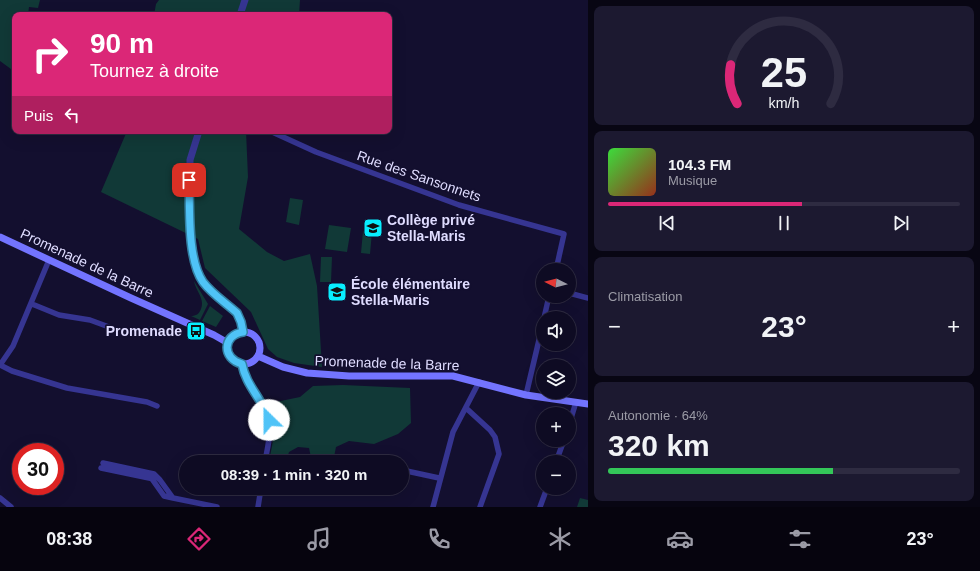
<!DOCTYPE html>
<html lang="fr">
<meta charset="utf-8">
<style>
body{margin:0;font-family:Helvetica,sans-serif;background:#1c1930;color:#f1f3f6;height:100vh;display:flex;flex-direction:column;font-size:15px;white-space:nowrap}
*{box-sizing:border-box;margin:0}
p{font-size:13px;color:#9b9ba6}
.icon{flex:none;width:22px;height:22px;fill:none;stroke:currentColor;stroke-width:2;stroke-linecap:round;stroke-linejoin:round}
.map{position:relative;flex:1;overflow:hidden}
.drawer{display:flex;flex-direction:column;gap:6px;padding:6px;background:#080613;width:392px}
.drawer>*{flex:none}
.guide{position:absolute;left:12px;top:12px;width:380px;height:122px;border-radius:8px;box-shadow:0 4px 16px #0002,0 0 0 1px #2e2b41;background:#db2777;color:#fff;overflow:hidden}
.needle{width:26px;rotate:276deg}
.controls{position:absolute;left:536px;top:263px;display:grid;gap:8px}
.controls a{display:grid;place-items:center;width:40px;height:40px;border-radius:50%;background:#0e0b23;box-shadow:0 4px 16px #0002,0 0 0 1px #2e2b41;font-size:20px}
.speed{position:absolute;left:12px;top:443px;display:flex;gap:8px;font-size:20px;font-weight:700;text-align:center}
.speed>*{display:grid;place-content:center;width:52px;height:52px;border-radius:50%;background:#0e0b23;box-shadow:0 4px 16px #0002,0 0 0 1px #2e2b41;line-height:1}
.speed .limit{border:6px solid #d22;background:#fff;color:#111}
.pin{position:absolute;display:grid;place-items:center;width:34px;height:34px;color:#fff;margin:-17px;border-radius:8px;box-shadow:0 2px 6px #0006}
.me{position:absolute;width:44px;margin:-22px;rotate:337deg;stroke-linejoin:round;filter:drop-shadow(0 0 3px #0008)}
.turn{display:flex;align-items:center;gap:14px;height:84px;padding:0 12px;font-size:18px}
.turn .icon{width:52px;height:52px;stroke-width:2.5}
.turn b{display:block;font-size:28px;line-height:34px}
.then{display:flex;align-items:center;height:38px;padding:0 12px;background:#0003;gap:8px;font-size:15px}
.big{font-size:30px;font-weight:700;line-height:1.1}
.drawer .tile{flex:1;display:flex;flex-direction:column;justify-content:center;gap:6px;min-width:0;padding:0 14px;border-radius:8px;background:#1c1930}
.drawer .dial{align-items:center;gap:0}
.dial svg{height:104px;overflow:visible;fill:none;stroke:#2e2b41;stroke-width:7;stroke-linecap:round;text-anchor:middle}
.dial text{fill:#f1f3f6;stroke:none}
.song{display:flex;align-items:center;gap:12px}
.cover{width:48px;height:48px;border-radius:6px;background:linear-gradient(135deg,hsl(120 70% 55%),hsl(10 70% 35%))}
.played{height:4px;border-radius:2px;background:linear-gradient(90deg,#db2777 55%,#2e2b41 55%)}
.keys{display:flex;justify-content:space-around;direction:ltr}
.heat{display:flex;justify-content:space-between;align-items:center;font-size:22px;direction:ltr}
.charge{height:6px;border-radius:3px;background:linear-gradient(90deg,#34c759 64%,#2e2b41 0)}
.trip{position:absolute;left:179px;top:455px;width:230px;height:40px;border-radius:20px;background:#0e0b23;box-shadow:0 4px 16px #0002,0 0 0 1px #2e2b41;font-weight:700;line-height:40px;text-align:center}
.tab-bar{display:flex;height:64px;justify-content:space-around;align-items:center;background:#06040e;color:#9b9ba6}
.tab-bar .icon{width:28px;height:28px}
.tab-bar .on{color:#db2777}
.tab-bar b{font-size:18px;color:#f1f3f6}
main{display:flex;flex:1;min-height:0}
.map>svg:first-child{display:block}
.green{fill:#113937}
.water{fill:#072654}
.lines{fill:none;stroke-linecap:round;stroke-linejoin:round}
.minor{stroke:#363592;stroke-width:5.5}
.tertiary{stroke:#363592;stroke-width:7}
.secondary{stroke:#7374ff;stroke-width:7}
.route-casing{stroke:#337fa1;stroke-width:10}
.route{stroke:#4fc3f7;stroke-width:7}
.labels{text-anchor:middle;stroke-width:3.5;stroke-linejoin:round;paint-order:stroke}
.street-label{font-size:14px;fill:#dfdcff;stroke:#130f2f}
.poi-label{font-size:14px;font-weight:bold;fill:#dfdcff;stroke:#130f2f;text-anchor:start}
</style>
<main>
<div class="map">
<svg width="588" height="507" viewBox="0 0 588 507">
<rect width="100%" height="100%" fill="#130f2f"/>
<path class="green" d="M 0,0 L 40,0 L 38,8 L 29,7 L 28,15 L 15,15 L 15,72 L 0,61 Z
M 159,0 L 300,0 L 299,15 L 154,15 L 156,4 Z
M 127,131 L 246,131 L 248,177 L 239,229 L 267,252 L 284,261 L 310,254 L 317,286 L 322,367 L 294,363 L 277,357 L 268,349 L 251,312 L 205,268 L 198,239 L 101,192 Z
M 290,198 L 303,200 L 299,225 L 286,222 Z
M 329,225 L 351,228 L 347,252 L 325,249 Z
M 363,231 L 372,232 L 370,254 L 361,253 Z
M 321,257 L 332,257 L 331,282 L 320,282 Z
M 194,281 L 208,304 L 200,320 L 191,316 C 196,316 199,314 201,309 C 205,298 196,292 194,281 Z
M 210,306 L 223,316 L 216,327 L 202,321 Z
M 343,385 L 410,388 L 411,423 L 398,434 L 374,444 L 349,441 L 336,447 L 333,462 L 312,462 L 309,448 L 298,447 L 289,452 L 286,462 L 269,462 C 273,439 278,426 271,403 L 300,397 L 313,386 Z
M 580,498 L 588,500 L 588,507 L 577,507 Z"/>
<path class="water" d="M 149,326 L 157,332 L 153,338 L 145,332 Z"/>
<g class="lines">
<path class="minor" d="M 270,131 L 316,152 L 459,205 L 564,234 L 556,270
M 569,293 L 588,298
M 32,304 L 59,315 L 90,320 L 109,327
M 544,318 L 549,296
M 242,364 C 246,387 265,398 269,419 C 272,432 267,449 265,462
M 0,365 L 12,371 L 67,388 L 147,402 L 157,406
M 0,365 L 13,346 L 49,260
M 526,395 L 543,323
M 466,408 L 490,430 L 495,437 L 499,454 L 480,507
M 569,425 L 576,402
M 556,462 L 564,440
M 103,463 L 154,474 L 160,480 L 173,498 L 217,507
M 101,468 L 149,478 L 152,479 L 164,496 L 173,498
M 402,470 L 439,478
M 0,498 L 11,507
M 258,507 L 261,488
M 433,507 L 453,432 L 479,382
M 540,507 L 547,488"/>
<path class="tertiary" d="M 240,15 L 245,0
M 199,131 L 190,160 L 190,232 L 192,251 L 197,270 L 203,282 L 211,290 L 237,313 L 241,322 L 243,331"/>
<path class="secondary" d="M 0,237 L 131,298 L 214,335 L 228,343
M228 348a16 16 0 1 1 32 0a16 16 0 1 1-32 0Z
M 258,356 L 283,367 L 307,373 L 349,376 L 453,376 L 526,395 L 588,404"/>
</g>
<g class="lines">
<g class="route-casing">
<path id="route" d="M 189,180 C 190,208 187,259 203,282 C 212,294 226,303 237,313 L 241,322 L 243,332 C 222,335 222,359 242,364 C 246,386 262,398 269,420"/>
</g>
<use href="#route" class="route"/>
</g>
<defs>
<g id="school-square" transform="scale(1)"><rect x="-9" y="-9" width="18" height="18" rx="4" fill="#08eeff" stroke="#130f2f"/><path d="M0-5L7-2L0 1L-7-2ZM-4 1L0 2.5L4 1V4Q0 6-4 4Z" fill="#111"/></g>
<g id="bus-square" transform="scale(1)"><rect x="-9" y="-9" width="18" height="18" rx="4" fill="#08eeff" stroke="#130f2f"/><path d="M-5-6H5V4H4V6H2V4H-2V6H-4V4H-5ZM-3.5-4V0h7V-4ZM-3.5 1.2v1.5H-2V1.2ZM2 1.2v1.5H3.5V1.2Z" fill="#111"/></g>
</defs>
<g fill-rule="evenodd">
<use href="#school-square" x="373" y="228"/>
<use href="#school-square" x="337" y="292"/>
<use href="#bus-square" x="196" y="331"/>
</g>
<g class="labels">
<g class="street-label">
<text transform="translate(419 176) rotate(19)" y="5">Rue des Sansonnets</text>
<text transform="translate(87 263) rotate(25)" y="5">Promenade de la Barre</text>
<text transform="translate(387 363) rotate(2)" y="5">Promenade de la Barre</text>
</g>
<g class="poi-label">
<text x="387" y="225">Collège privé<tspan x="387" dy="16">Stella-Maris</tspan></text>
<text x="351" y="289">École élémentaire<tspan x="351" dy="16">Stella-Maris</tspan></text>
<text x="182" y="336" text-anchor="end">Promenade</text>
</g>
</g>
</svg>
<div class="controls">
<a><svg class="needle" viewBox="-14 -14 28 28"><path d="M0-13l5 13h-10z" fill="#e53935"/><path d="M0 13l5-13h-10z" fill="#9b9ba6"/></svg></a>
<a><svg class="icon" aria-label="sound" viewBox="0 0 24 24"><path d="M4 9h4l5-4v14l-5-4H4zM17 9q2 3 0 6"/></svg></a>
<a><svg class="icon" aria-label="layers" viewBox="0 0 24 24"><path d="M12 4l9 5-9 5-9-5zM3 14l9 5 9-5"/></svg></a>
<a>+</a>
<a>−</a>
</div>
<div class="speed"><div class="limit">30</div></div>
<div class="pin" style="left:189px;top:180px;background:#d93025"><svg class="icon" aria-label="arrive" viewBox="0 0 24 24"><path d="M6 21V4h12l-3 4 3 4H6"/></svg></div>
<svg class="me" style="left:269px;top:420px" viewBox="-20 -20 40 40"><circle r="19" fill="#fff"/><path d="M0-13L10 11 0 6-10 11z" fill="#4fc3f7"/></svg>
<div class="trip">08:39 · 1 min · 320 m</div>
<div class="guide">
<div class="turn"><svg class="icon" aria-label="right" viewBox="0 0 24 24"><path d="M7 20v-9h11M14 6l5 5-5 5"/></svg><div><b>90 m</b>Tournez à droite</div></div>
<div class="then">Puis<svg class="icon" aria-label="left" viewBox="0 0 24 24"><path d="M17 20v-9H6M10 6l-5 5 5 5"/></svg></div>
</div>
</div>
<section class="drawer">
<div class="tile dial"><svg viewBox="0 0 100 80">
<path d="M14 69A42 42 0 1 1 86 69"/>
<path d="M14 69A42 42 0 0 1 9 39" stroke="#db2777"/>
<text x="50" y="56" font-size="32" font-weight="700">25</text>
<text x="50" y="72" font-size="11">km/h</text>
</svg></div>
<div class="tile">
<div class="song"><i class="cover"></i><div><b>104.3 FM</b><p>Musique</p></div></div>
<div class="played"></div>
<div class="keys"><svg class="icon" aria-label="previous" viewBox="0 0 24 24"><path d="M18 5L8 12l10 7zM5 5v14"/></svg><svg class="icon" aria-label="pause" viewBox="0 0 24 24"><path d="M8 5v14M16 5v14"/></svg><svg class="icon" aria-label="next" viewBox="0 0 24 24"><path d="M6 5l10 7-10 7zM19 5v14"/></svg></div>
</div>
<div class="tile"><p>Climatisation</p>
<div class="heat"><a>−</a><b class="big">23°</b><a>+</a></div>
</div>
<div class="tile"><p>Autonomie · 64%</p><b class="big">320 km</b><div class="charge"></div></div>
</section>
</main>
<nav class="tab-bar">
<b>08:38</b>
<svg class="icon on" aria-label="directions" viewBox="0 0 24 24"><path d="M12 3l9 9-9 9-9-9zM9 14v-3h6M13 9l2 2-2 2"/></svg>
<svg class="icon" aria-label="music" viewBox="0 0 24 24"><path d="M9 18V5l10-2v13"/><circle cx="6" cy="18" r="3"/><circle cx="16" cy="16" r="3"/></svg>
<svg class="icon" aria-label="phone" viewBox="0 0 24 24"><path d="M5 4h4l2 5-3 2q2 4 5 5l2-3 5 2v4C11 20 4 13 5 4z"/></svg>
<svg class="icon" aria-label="climate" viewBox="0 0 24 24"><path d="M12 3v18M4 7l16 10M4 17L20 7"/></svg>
<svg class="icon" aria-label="car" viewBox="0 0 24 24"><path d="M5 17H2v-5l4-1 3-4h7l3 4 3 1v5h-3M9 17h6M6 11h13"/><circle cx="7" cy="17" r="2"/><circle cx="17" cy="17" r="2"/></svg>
<svg class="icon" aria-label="filters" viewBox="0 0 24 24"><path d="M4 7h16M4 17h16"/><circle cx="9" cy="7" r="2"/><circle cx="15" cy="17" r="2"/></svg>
<b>23°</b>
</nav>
